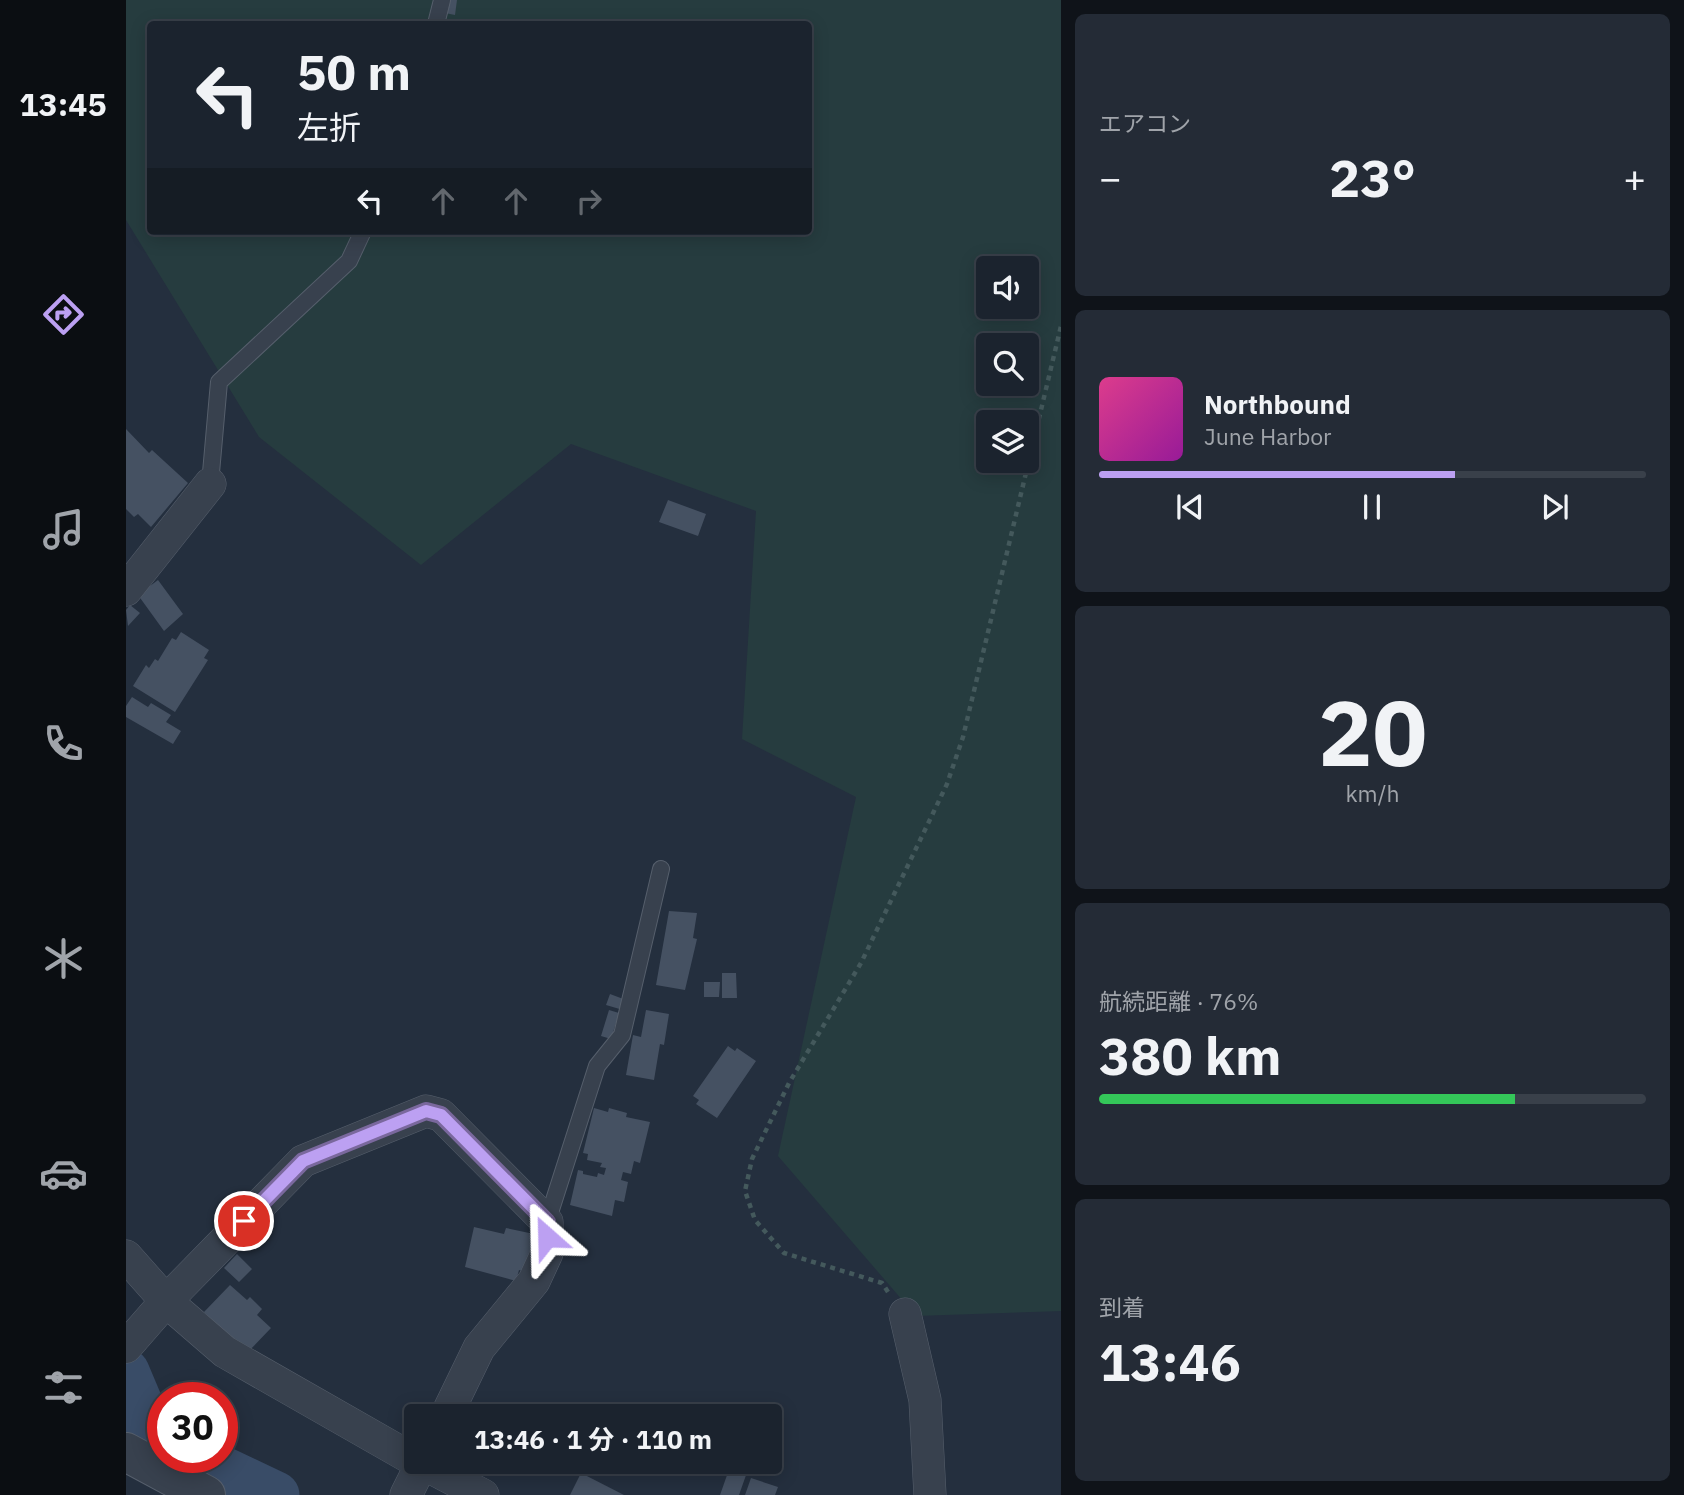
<!DOCTYPE html>
<html lang="ja">
<meta charset="utf-8">
<style>
body{margin:0;font-family:"IBM Plex Sans","Noto Sans JP",sans-serif;background:#242b36;color:#f1f3f6;height:100vh;display:flex;flex-direction:column;font-size:26px;white-space:nowrap}
*{box-sizing:border-box;margin:0}
p{font-size:23px;color:#a0a4aa}
.icon{flex:none;width:38px;height:38px;fill:none;stroke:currentColor;stroke-width:2;stroke-linecap:round;stroke-linejoin:round}
.map{position:relative;flex:1;overflow:hidden}
.drawer{display:flex;flex-direction:column;gap:14px;padding:14px;background:#0f1319;width:623px}
.drawer>*{flex:none}
.top-card{position:absolute;left:21px;top:21px;width:665px;height:214px;border-radius:7px;box-shadow:0 4px 18px #0003,0 0 0 2px #39404a;background:#1b232e;color:#f1f3f6;overflow:hidden}
.tools{position:absolute;left:850px;top:256px;display:grid;gap:14px}
.tools a{display:grid;place-items:center;width:63px;height:63px;border-radius:7px;background:#1b232e;box-shadow:0 4px 18px #0003,0 0 0 2px #39404a;font-size:35px}
.speed{position:absolute;left:21px;top:1382px;display:flex;gap:14px;font-size:35px;font-weight:700;text-align:center}
.speed>*{display:grid;place-content:center;width:91px;height:91px;border-radius:50%;background:#1b232e;box-shadow:0 4px 18px #0003,0 0 0 2px #39404a;line-height:1}
.speed .limit{border:10px solid #d22;background:#fff;color:#111}
.pin{position:absolute;display:grid;place-items:center;width:60px;height:60px;color:#fff;margin:-30px;border:4px solid #fff;border-radius:50%;box-shadow:0 2px 7px #0007}
.me{position:absolute;width:77px;margin:-38px;rotate:335deg;stroke-linejoin:round;filter:drop-shadow(0 0 5px #0008)}
.turn{display:flex;align-items:center;gap:24px;height:147px;padding:0 35px;font-size:32px}
.turn .icon{width:91px;height:91px;stroke-width:2.5}
.turn b{display:block;font-size:49px;line-height:60px}
.lanes{display:flex;align-items:center;height:66px;padding:0 35px;background:#0003;justify-content:center;gap:35px;direction:ltr}
.lanes .off{opacity:.35}
.big{font-size:52px;font-weight:700;line-height:1.1}
.drawer .card{flex:1;display:flex;flex-direction:column;justify-content:center;gap:10px;min-width:0;padding:0 24px;border-radius:10px;background:#242b36}
.drawer .dial{align-items:center;gap:0}
.dial b{font-size:91px;line-height:1}
.song{display:flex;align-items:center;gap:21px}
.cover{width:84px;height:84px;border-radius:10px;background:linear-gradient(135deg,hsl(330 70% 55%),hsl(300 70% 35%))}
.played{height:7px;border-radius:4px;background:linear-gradient(90deg,#bca0f2 65%,#39404a 65%)}
.keys{display:flex;justify-content:space-around;direction:ltr}
.heat{display:flex;justify-content:space-between;align-items:center;font-size:38px;direction:ltr}
.charge{height:10px;border-radius:5px;background:linear-gradient(90deg,#34c759 76%,#39404a 0)}
.trip{position:absolute;left:278px;top:1404px;width:378px;height:70px;border-radius:7px;background:#1b232e;box-shadow:0 4px 18px #0003,0 0 0 2px #39404a;font-weight:700;line-height:70px;text-align:center}
main{display:flex;flex:1;min-height:0}
.tabs{display:flex;flex-direction:column;width:126px;justify-content:space-around;align-items:center;background:#0b0e12;color:#a0a4aa}
.tabs .icon{width:49px;height:49px}
.tabs .on{color:#bca0f2}
.tabs b{font-size:32px;color:#f1f3f6}
.map>svg:first-child{display:block}
.green{fill:#263c3f;fill-rule:evenodd}
.lines{fill:none;stroke-linecap:round;stroke-linejoin:round}
.river{stroke:#394c67;stroke-width:47}
.building{fill:#455162}
.service-casing{stroke:#565f6c;stroke-width:18}
.minor-casing{stroke:#565f6c;stroke-width:33}
.tertiary-casing{stroke:#565f6c;stroke-width:40}
.path{stroke:#44595c;stroke-width:4.5;stroke-dasharray:5 5;stroke-linecap:butt}
.service{stroke:#38414e;stroke-width:16}
.minor{stroke:#38414e;stroke-width:32}
.tertiary{stroke:#38414e;stroke-width:38}
.route-casing{stroke:#7a689d;stroke-width:18}
.route{stroke:#bca0f2;stroke-width:12}
</style>
<main>
<nav class="tabs">
<b>13:45</b>
<svg class="icon on" aria-label="directions" viewBox="0 0 24 24"><path d="M12 3l9 9-9 9-9-9zM9 14v-3h6M13 9l2 2-2 2"/></svg>
<svg class="icon" aria-label="music" viewBox="0 0 24 24"><path d="M9 18V5l10-2v13"/><circle cx="6" cy="18" r="3"/><circle cx="16" cy="16" r="3"/></svg>
<svg class="icon" aria-label="phone" viewBox="0 0 24 24"><path d="M5 4h4l2 5-3 2q2 4 5 5l2-3 5 2v4C11 20 4 13 5 4z"/></svg>
<svg class="icon" aria-label="climate" viewBox="0 0 24 24"><path d="M12 3v18M4 7l16 10M4 17L20 7"/></svg>
<svg class="icon" aria-label="car" viewBox="0 0 24 24"><path d="M5 17H2v-5l4-1 3-4h7l3 4 3 1v5h-3M9 17h6M6 11h13"/><circle cx="7" cy="17" r="2"/><circle cx="17" cy="17" r="2"/></svg>
<svg class="icon" aria-label="filters" viewBox="0 0 24 24"><path d="M4 7h16M4 17h16"/><circle cx="9" cy="7" r="2"/><circle cx="15" cy="17" r="2"/></svg>
</nav>
<div class="map">
<svg width="935" height="1495" viewBox="0 0 935 1495">
<rect width="100%" height="100%" fill="#242f3e"/>
<path class="green" d="M 0,0 L 935,0 L 935,1311 L 790,1316 L 652,1156 L 730,797 L 616,739 L 630,511 L 445,444 L 295,565 L 133,437 L 0,220 ZM 24,24 L 682,24 L 682,231 L 24,231 ZM 863,268 L 901,268 L 901,306 L 863,306 ZM 863,345 L 901,345 L 901,383 L 863,383 ZM 863,422 L 901,422 L 901,460 L 863,460 Z"/>
<g class="lines">
<path class="river" d="M 0,1372 L 27,1436 L 37,1441
M 72,1458 L 150,1495"/>
</g>
<path class="building" d="M 316,0 L 331,0 L 329,15 L 314,12 Z
M 0,429 L 23,453 L 26,450 L 62,483 L 25,527 L 12,514 L 8,517 L 0,509 Z
M 542,500 L 580,514 L 572,536 L 533,522 Z
M 32,580 L 57,614 L 38,631 L 12,595 Z
M 4,605 L 14,613 L 2,626 L 0,610 Z
M 55,632 L 83,650 L 78,658 L 82,660 L 49,712 L 7,686 L 20,665 L 23,668 L 29,659 L 32,661 L 46,638 L 50,640 Z
M 6,697 L 22,707 L 25,703 L 45,715 L 40,722 L 55,731 L 47,744 L 0,717 L 0,706 Z
M 543,911 L 571,913 L 567,938 L 571,939 L 559,990 L 530,985 Z
M 596,973 L 610,973 L 611,998 L 596,998 Z
M 578,982 L 594,982 L 593,997 L 578,997 Z
M 484,994 L 500,1000 L 497,1010 L 480,1005 Z
M 483,1010 L 493,1013 L 485,1039 L 475,1036 Z
M 520,1010 L 543,1014 L 538,1045 L 534,1044 L 528,1080 L 500,1075 L 507,1035 L 515,1037 Z
M 602,1046 L 609,1051 L 611,1048 L 630,1061 L 591,1118 L 570,1104 L 573,1100 L 567,1096 Z
M 468,1108 L 482,1112 L 483,1108 L 501,1113 L 500,1117 L 524,1122 L 514,1163 L 508,1161 L 505,1174 L 497,1172 L 495,1180 L 502,1182 L 498,1202 L 489,1200 L 486,1216 L 444,1205 L 452,1170 L 457,1171 L 457,1174 L 471,1177 L 472,1173 L 478,1175 L 480,1168 L 474,1167 L 476,1163 L 461,1160 L 462,1154 L 457,1153 Z
M 348,1227 L 378,1234 L 380,1228 L 408,1234 L 400,1272 L 393,1270 L 390,1281 L 339,1267 Z
M 111,1254 L 126,1269 L 113,1282 L 98,1268 Z
M 104,1285 L 121,1300 L 124,1297 L 136,1309 L 131,1315 L 145,1328 L 121,1353 L 78,1312 Z
M 606,1461 L 625,1461 L 613,1495 L 594,1495 Z
M 455,1473 L 498,1495 L 444,1495 Z
M 625,1478 L 652,1487 L 649,1495 L 619,1495 Z"/>
<g class="lines">
<g class="service-casing">
<path id="service" d="M 310,24 L 316,0
M 84,484 L 93,382 L 223,261 L 237,231
M 421,1222 L 471,1066 L 496,1035 L 535,869"/>
</g>
<g class="minor-casing">
<path id="minor" d="M 0,590 L 84,484
M 0,1256 L 40,1301 L 99,1352 L 290,1461
M 779,1314 L 799,1400 L 804,1495
M 0,1347 L 40,1301 L 177,1161 L 300,1111 L 315,1115 L 421,1222 L 421,1253 L 408,1281 L 353,1348 L 320,1416
M 292,1461 L 357,1495
M 280,1495 L 297,1461"/>
</g>
<g class="tertiary-casing">
<path id="tertiary" d="M 0,1452 L 80,1495"/>
</g>
<path class="path" d="M 762,1292 L 756,1283 L 658,1253 L 629,1220 L 619,1191 L 626,1159 L 663,1083 L 735,963 L 821,784 L 837,737 L 935,326"/>
<use href="#service" class="service"/>
<use href="#minor" class="minor"/>
<use href="#tertiary" class="tertiary"/>
</g>
<g class="lines">
<g class="route-casing">
<path id="route" d="M 118,1221 L 177,1161 L 300,1111 L 315,1115 L 421,1222 L 421,1237"/>
</g>
<use href="#route" class="route"/>
</g>
</svg>
<div class="tools">
<a><svg class="icon" aria-label="sound" viewBox="0 0 24 24"><path d="M4 9h4l5-4v14l-5-4H4zM17 9q2 3 0 6"/></svg></a>
<a><svg class="icon" aria-label="search" viewBox="0 0 24 24"><circle cx="10" cy="10" r="6"/><path d="M15 15l6 6"/></svg></a>
<a><svg class="icon" aria-label="layers" viewBox="0 0 24 24"><path d="M12 4l9 5-9 5-9-5zM3 14l9 5 9-5"/></svg></a>
</div>
<div class="speed"><div class="limit">30</div></div>
<div class="pin" style="left:118px;top:1221px;background:#d93025"><svg class="icon" aria-label="arrive" viewBox="0 0 24 24"><path d="M6 21V4h12l-3 4 3 4H6"/></svg></div>
<svg class="me" style="left:421px;top:1237px" viewBox="-20 -20 40 40"><path d="M0-17L14 15 0 8-14 15z" fill="#bca0f2" stroke="#fff" stroke-width="4"/></svg>
<div class="trip">13:46 · 1 分 · 110 m</div>
<div class="top-card">
<div class="turn"><svg class="icon" aria-label="left" viewBox="0 0 24 24"><path d="M17 20v-9H6M10 6l-5 5 5 5"/></svg><div><b>50 m</b>左折</div></div>
<div class="lanes"><svg class="icon" aria-label="left" viewBox="0 0 24 24"><path d="M17 20v-9H6M10 6l-5 5 5 5"/></svg><svg class="icon off" aria-label="ahead" viewBox="0 0 24 24"><path d="M12 20V5M6 11l6-6 6 6"/></svg><svg class="icon off" aria-label="ahead" viewBox="0 0 24 24"><path d="M12 20V5M6 11l6-6 6 6"/></svg><svg class="icon off" aria-label="right" viewBox="0 0 24 24"><path d="M7 20v-9h11M14 6l5 5-5 5"/></svg></div>
</div>
</div>
<section class="drawer">
<div class="card"><p>エアコン</p>
<div class="heat"><a>−</a><b class="big">23°</b><a>+</a></div>
</div>
<div class="card">
<div class="song"><i class="cover"></i><div><b>Northbound</b><p>June Harbor</p></div></div>
<div class="played"></div>
<div class="keys"><svg class="icon" aria-label="previous" viewBox="0 0 24 24"><path d="M18 5L8 12l10 7zM5 5v14"/></svg><svg class="icon" aria-label="pause" viewBox="0 0 24 24"><path d="M8 5v14M16 5v14"/></svg><svg class="icon" aria-label="next" viewBox="0 0 24 24"><path d="M6 5l10 7-10 7zM19 5v14"/></svg></div>
</div>
<div class="card dial"><b>20</b><p>km/h</p></div>
<div class="card"><p>航続距離 · 76%</p><b class="big">380 km</b><div class="charge"></div></div>
<div class="card"><p>到着</p><b class="big">13:46</b></div>
</section>
</main>
